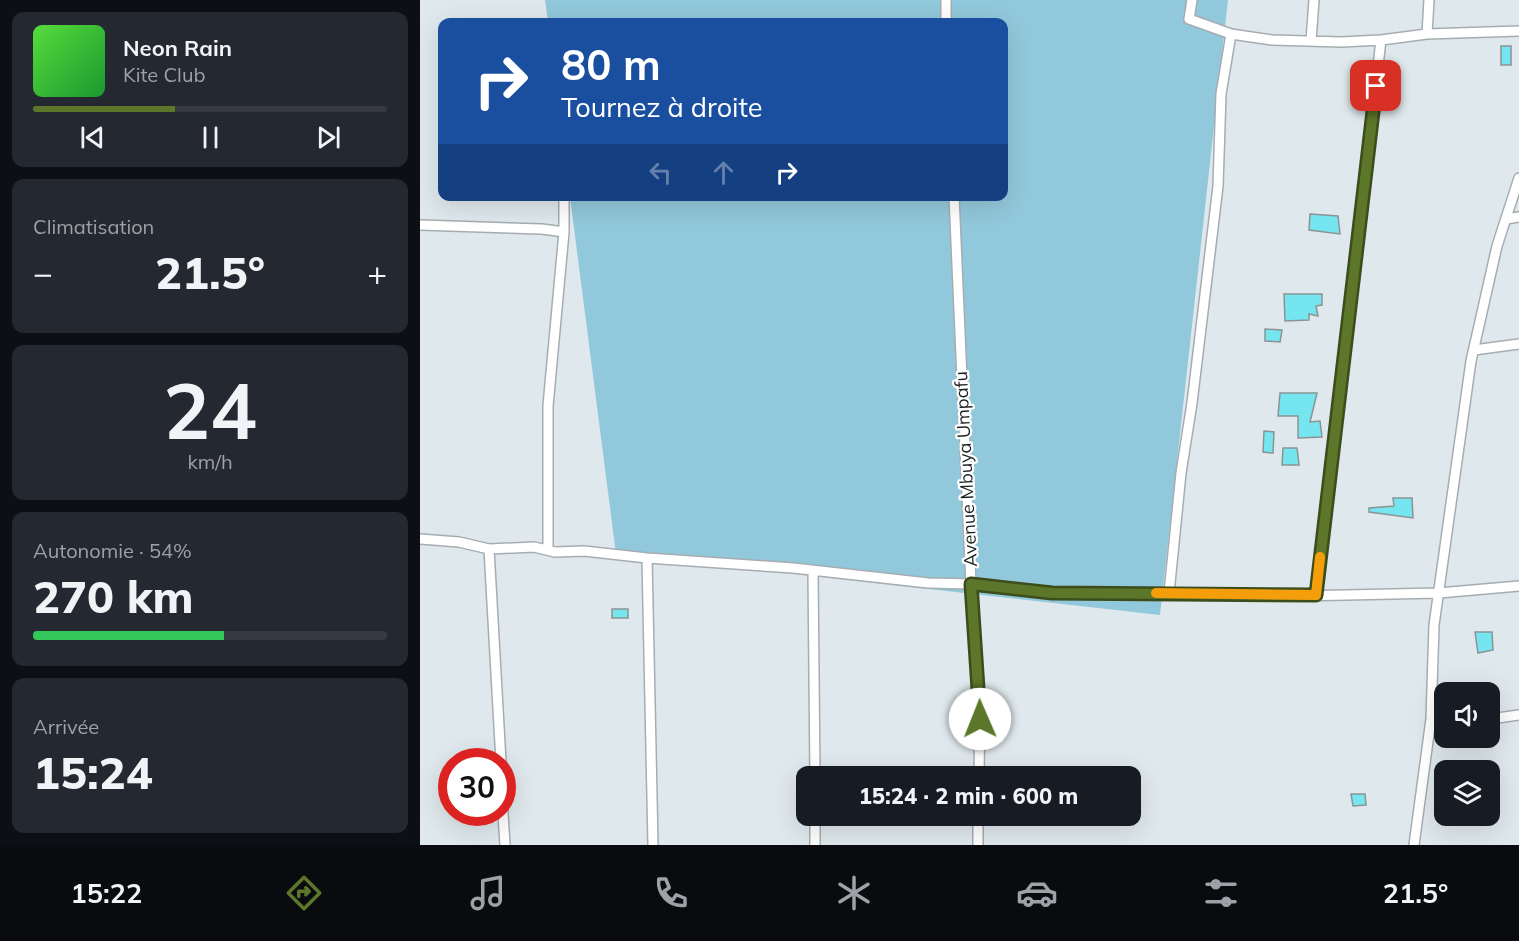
<!DOCTYPE html>
<html lang="fr">
<meta charset="utf-8">
<style>
body{margin:0;font-family:Mulish,sans-serif;background:#242831;color:#f1f3f6;height:100vh;display:flex;flex-direction:column;font-size:22px;white-space:nowrap}
*{box-sizing:border-box;margin:0}
p{font-size:20px;color:#9ea1a6}
.icon{flex:none;width:33px;height:33px;fill:none;stroke:currentColor;stroke-width:2;stroke-linecap:round;stroke-linejoin:round}
.map{position:relative;flex:1;overflow:hidden}
.sheet{display:flex;flex-direction:column;gap:12px;padding:12px;background:#0d0f14;width:420px}
.sheet>*{flex:none}
.top-card{position:absolute;left:18px;top:18px;width:570px;height:183px;border-radius:12px;box-shadow:0 6px 24px #0002;background:#1a4fa0;color:#fff;overflow:hidden}
.buttons{position:absolute;left:1014px;top:682px;display:grid;gap:12px}
.buttons a{display:grid;place-items:center;width:66px;height:66px;border-radius:12px;background:#171b24;box-shadow:0 6px 24px #0002;font-size:30px}
.speed{position:absolute;left:18px;top:748px;display:flex;gap:12px;font-size:30px;font-weight:700;text-align:center}
.speed>*{display:grid;place-content:center;width:78px;height:78px;border-radius:50%;background:#171b24;box-shadow:0 6px 24px #0002;line-height:1}
.speed .limit{border:9px solid #d22;background:#fff;color:#111}
.pin{position:absolute;display:grid;place-items:center;width:51px;height:51px;color:#fff;margin:-26px;border-radius:12px;box-shadow:0 3px 9px #0006}
.me{position:absolute;width:66px;margin:-33px;rotate:359deg;stroke-linejoin:round;filter:drop-shadow(0 0 4px #0008)}
.turn{display:flex;align-items:center;gap:21px;height:126px;padding:0 24px;font-size:27px}
.turn .icon{width:78px;height:78px;stroke-width:2.5}
.turn b{display:block;font-size:42px;line-height:51px}
.lanes{display:flex;align-items:center;height:57px;padding:0 24px;background:#0003;justify-content:center;gap:30px;direction:ltr}
.lanes .off{opacity:.35}
.big{font-size:45px;font-weight:800;line-height:1.1}
.sheet .card{flex:1;display:flex;flex-direction:column;justify-content:center;gap:9px;min-width:0;padding:0 21px;border-radius:12px;background:#242831}
.sheet .dial{align-items:center;gap:0}
.dial b{font-size:78px;line-height:1}
.song{display:flex;align-items:center;gap:18px}
.cover{width:72px;height:72px;border-radius:9px;background:linear-gradient(135deg,hsl(110 70% 55%),hsl(130 70% 35%))}
.played{height:6px;border-radius:3px;background:linear-gradient(90deg,#5c762a 40%,#363941 40%)}
.keys{display:flex;justify-content:space-around;direction:ltr}
.heat{display:flex;justify-content:space-between;align-items:center;font-size:33px;direction:ltr}
.charge{height:9px;border-radius:4px;background:linear-gradient(90deg,#34c759 54%,#363941 0)}
.trip{position:absolute;left:376px;top:766px;width:345px;height:60px;border-radius:12px;background:#171b24;box-shadow:0 6px 24px #0002;font-weight:800;line-height:60px;text-align:center}
.menu{display:flex;height:96px;justify-content:space-around;align-items:center;background:#090b0e;color:#9ea1a6}
.menu .icon{width:42px;height:42px}
.menu .current{color:#5c762a}
.menu b{font-size:27px;color:#f1f3f6}
main{display:flex;flex:1;min-height:0}
.map>svg:first-child{display:block}
.green{fill:#92c8db}
.building{fill:#75e5ef;stroke:#8b9495;stroke-width:1.5}
.lines{fill:none;stroke-linecap:round;stroke-linejoin:round}
.street-casing{stroke:#a5adb1;stroke-width:12}
.street{stroke:#fff;stroke-width:9}
.route-casing{stroke:#3c4d1b;stroke-width:15}
.route{stroke:#5c762a;stroke-width:10}
.slow{stroke:#f59e0b;stroke-width:10}
.labels{text-anchor:middle;stroke-width:4.5;stroke-linejoin:round;paint-order:stroke}
.street-label{font-size:18px;fill:#1d2021;stroke:#fff}
</style>
<main>
<section class="sheet">
<div class="card">
<div class="song"><i class="cover"></i><div><b>Neon Rain</b><p>Kite Club</p></div></div>
<div class="played"></div>
<div class="keys"><svg class="icon" aria-label="previous" viewBox="0 0 24 24"><path d="M18 5L8 12l10 7zM5 5v14"/></svg><svg class="icon" aria-label="pause" viewBox="0 0 24 24"><path d="M8 5v14M16 5v14"/></svg><svg class="icon" aria-label="next" viewBox="0 0 24 24"><path d="M6 5l10 7-10 7zM19 5v14"/></svg></div>
</div>
<div class="card"><p>Climatisation</p>
<div class="heat"><a>−</a><b class="big">21.5°</b><a>+</a></div>
</div>
<div class="card dial"><b>24</b><p>km/h</p></div>
<div class="card"><p>Autonomie · 54%</p><b class="big">270 km</b><div class="charge"></div></div>
<div class="card"><p>Arrivée</p><b class="big">15:24</b></div>
</section>
<div class="map">
<svg width="1099" height="845" viewBox="0 0 1099 845">
<rect width="100%" height="100%" fill="#dfe8ec"/>
<path class="green" d="M 125,0 L 808,0 L 740,615 L 196,554 L 150,197 L 584,196 L 584,22 L 128,22 Z"/>
<path class="building" d="M 1081,46 L 1091,46 L 1091,65 L 1081,65 Z
M 890,214 L 918,216 L 920,234 L 889,230 Z
M 864,294 L 902,294 L 902,305 L 896,306 L 898,316 L 889,314 L 889,320 L 865,321 Z
M 845,329 L 862,330 L 860,342 L 845,341 Z
M 860,393 L 897,393 L 890,422 L 900,421 L 902,437 L 878,438 L 878,416 L 858,416 Z
M 844,431 L 854,432 L 853,453 L 843,452 Z
M 863,448 L 877,448 L 879,465 L 862,465 Z
M 973,498 L 992,498 L 993,518 L 949,512 L 949,508 L 974,506 Z
M 192,609 L 208,609 L 208,618 L 192,618 Z
M 1055,632 L 1072,632 L 1073,650 L 1058,653 Z
M 931,794 L 945,794 L 946,805 L 933,806 Z"/>
<g class="lines">
<g class="street-casing">
<path id="street" d="M 526,0 L 526,22
M 772,0 L 769,19 L 811,34 L 852,40 L 921,42 L 961,40 L 1007,34 L 1099,31
M 1007,34 L 1009,0
M 891,41 L 894,0
M 534,196 L 551,584 L 560,700 L 559,777
M 1086,219 L 1099,217
M 0,225 L 122,229 L 144,232
M 1054,350 L 1099,344
M 0,539 L 39,542 L 69,549 L 114,547 L 135,552 L 164,551 L 227,558 L 373,568 L 508,583 L 551,584 L 632,593 L 749,593 L 879,596 L 1019,593 L 1099,586
M 69,549 L 81,762
M 128,550 L 128,406 L 144,232 L 144,196
M 227,558 L 233,845
M 393,572 L 395,777
M 749,593 L 761,473 L 772,403 L 798,186 L 801,94 L 811,34
M 896,595 L 961,40
M 1011,719 L 1024,719
M 1070,719 L 1099,715
M 82,799 L 85,845
M 395,816 L 395,845
M 558,845 L 558,816
M 994,845 L 1011,719 L 1014,625 L 1051,361 L 1077,246 L 1099,178"/>
</g>
<use href="#street" class="street"/>
</g>
<g class="lines">
<g class="route-casing">
<path id="route" d="M 560,719 L 551,584 L 632,593 L 896,595 L 956,86"/>
</g>
<use href="#route" class="route"/>
<path class="slow" d="M 736,593 L 896,595 L 900,557"/>
</g>
<g class="labels">
<g class="street-label">
<text transform="translate(546 469) rotate(-93)" y="6">Avenue Mbuya Umpafu</text>
</g>
</g>
</svg>
<div class="buttons">
<a><svg class="icon" aria-label="sound" viewBox="0 0 24 24"><path d="M4 9h4l5-4v14l-5-4H4zM17 9q2 3 0 6"/></svg></a>
<a><svg class="icon" aria-label="layers" viewBox="0 0 24 24"><path d="M12 4l9 5-9 5-9-5zM3 14l9 5 9-5"/></svg></a>
</div>
<div class="speed"><div class="limit">30</div></div>
<div class="pin" style="left:956px;top:86px;background:#d93025"><svg class="icon" aria-label="arrive" viewBox="0 0 24 24"><path d="M6 21V4h12l-3 4 3 4H6"/></svg></div>
<svg class="me" style="left:560px;top:719px" viewBox="-20 -20 40 40"><circle r="19" fill="#fff"/><path d="M0-13L10 11 0 6-10 11z" fill="#5c762a"/></svg>
<div class="trip">15:24 · 2 min · 600 m</div>
<div class="top-card">
<div class="turn"><svg class="icon" aria-label="right" viewBox="0 0 24 24"><path d="M7 20v-9h11M14 6l5 5-5 5"/></svg><div><b>80 m</b>Tournez à droite</div></div>
<div class="lanes"><svg class="icon off" aria-label="left" viewBox="0 0 24 24"><path d="M17 20v-9H6M10 6l-5 5 5 5"/></svg><svg class="icon off" aria-label="ahead" viewBox="0 0 24 24"><path d="M12 20V5M6 11l6-6 6 6"/></svg><svg class="icon" aria-label="right" viewBox="0 0 24 24"><path d="M7 20v-9h11M14 6l5 5-5 5"/></svg></div>
</div>
</div>
</main>
<nav class="menu">
<b>15:22</b>
<svg class="icon current" aria-label="directions" viewBox="0 0 24 24"><path d="M12 3l9 9-9 9-9-9zM9 14v-3h6M13 9l2 2-2 2"/></svg>
<svg class="icon" aria-label="music" viewBox="0 0 24 24"><path d="M9 18V5l10-2v13"/><circle cx="6" cy="18" r="3"/><circle cx="16" cy="16" r="3"/></svg>
<svg class="icon" aria-label="phone" viewBox="0 0 24 24"><path d="M5 4h4l2 5-3 2q2 4 5 5l2-3 5 2v4C11 20 4 13 5 4z"/></svg>
<svg class="icon" aria-label="climate" viewBox="0 0 24 24"><path d="M12 3v18M4 7l16 10M4 17L20 7"/></svg>
<svg class="icon" aria-label="car" viewBox="0 0 24 24"><path d="M5 17H2v-5l4-1 3-4h7l3 4 3 1v5h-3M9 17h6M6 11h13"/><circle cx="7" cy="17" r="2"/><circle cx="17" cy="17" r="2"/></svg>
<svg class="icon" aria-label="filters" viewBox="0 0 24 24"><path d="M4 7h16M4 17h16"/><circle cx="9" cy="7" r="2"/><circle cx="15" cy="17" r="2"/></svg>
<b>21.5°</b>
</nav>
